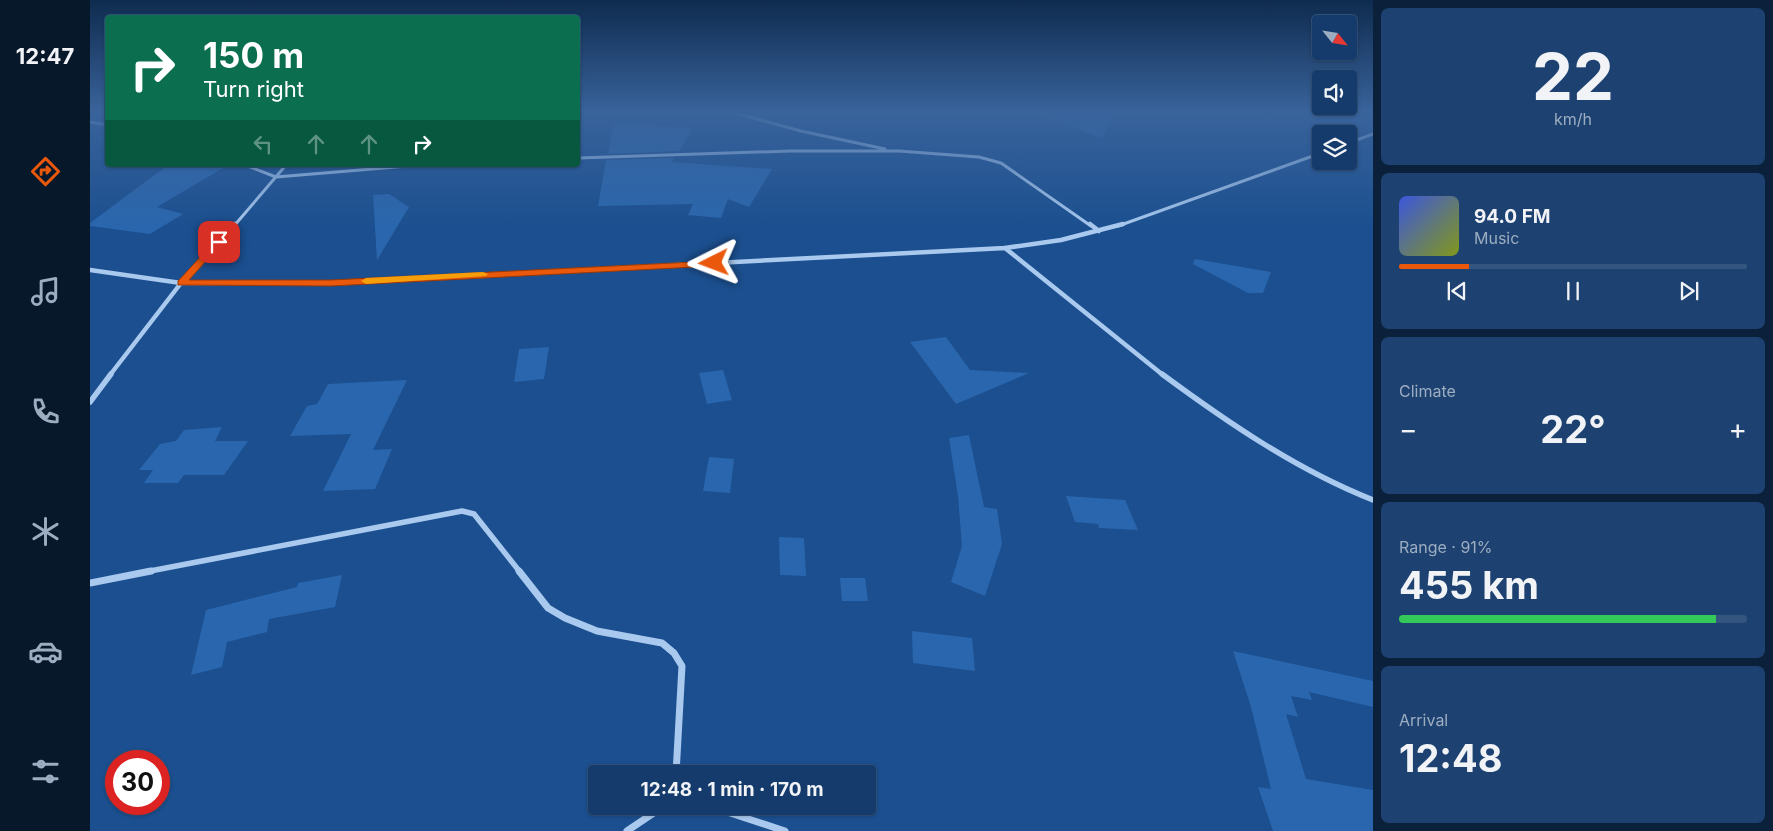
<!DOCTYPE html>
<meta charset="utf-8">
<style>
body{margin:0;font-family:Inter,sans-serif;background:#1d4271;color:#f1f3f6;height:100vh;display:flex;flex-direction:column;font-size:19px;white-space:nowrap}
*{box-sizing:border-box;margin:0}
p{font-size:16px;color:#9dadc1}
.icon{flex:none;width:28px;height:28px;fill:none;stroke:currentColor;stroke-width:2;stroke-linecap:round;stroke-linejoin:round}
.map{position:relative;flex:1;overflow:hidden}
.side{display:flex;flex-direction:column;gap:8px;padding:8px;background:#0b203b;width:400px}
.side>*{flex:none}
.banner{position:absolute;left:15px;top:15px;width:475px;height:152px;border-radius:5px;box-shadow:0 1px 4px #0004,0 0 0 1px #33557e;background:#0b6e4f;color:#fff;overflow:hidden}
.needle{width:32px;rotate:120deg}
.controls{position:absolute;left:1222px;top:15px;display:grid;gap:10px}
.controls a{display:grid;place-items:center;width:45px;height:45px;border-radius:5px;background:#143b6b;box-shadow:0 1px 4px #0004,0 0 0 1px #33557e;font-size:25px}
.speed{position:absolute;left:15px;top:750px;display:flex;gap:10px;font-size:25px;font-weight:700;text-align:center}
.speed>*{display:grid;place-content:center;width:65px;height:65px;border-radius:50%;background:#143b6b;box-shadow:0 1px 4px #0004,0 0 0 1px #33557e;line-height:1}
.speed .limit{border:8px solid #d22;background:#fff;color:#111}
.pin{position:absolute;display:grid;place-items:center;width:42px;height:42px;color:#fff;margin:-21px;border-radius:10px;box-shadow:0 2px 8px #0006}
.me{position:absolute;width:55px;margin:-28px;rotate:267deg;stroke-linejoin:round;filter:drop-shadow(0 0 4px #0008)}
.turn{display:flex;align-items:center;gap:18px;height:105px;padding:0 15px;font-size:22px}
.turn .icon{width:65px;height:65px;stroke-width:2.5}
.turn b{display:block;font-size:35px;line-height:42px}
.lanes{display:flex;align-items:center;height:48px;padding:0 15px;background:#0003;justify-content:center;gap:25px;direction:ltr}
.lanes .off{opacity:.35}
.big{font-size:38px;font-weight:700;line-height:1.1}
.side .tile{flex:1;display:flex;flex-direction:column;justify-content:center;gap:8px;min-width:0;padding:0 18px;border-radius:8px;background:#1d4271}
.side .dial{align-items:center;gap:0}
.dial b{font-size:65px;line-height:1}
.song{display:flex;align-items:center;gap:15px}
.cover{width:60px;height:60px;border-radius:8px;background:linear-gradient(135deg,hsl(230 70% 55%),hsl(70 70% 35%))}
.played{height:5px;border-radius:2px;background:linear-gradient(90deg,#ea580c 20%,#33557e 20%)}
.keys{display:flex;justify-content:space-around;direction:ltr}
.heat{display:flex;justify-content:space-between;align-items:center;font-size:28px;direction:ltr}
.charge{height:8px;border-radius:4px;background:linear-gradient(90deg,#34c759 91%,#33557e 0)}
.trip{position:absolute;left:498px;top:765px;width:288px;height:50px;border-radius:5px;background:#143b6b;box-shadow:0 1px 4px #0004,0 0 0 1px #33557e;font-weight:700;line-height:50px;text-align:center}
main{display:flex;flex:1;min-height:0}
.tab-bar{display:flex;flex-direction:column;width:90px;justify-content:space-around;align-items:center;background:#08182b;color:#9dadc1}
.tab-bar .icon{width:35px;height:35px}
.tab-bar .selected{color:#ea580c}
.tab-bar b{font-size:22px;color:#f1f3f6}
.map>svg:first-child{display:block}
.building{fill:#2a66ad}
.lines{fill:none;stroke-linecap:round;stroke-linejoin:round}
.street-far3{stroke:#a9c9ee;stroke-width:3}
.street-far2{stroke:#a9c9ee;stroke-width:4.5}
.street-far1{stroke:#a9c9ee;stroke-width:5.5}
.street{stroke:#a9c9ee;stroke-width:7}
.route{fill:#ea580c;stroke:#983908}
.slow{fill:#f59e0b}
</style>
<main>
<nav class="tab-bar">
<b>12:47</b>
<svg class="icon selected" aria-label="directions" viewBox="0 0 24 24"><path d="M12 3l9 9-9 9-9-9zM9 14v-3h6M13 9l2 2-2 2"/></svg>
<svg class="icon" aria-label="music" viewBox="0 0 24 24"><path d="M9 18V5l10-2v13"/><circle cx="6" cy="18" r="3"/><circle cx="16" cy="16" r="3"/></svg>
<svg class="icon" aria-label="phone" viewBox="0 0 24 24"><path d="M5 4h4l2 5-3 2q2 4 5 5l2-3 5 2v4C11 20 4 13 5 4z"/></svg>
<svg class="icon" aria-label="climate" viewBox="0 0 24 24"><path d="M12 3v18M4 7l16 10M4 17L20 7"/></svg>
<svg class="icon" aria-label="car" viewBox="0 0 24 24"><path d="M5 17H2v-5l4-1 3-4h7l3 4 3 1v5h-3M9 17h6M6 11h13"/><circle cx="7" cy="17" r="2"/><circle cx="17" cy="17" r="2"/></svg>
<svg class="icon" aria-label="filters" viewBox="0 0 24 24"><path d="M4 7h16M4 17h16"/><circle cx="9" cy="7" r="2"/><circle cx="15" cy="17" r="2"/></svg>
</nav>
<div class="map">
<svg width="1283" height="831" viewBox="0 0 1283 831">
<rect width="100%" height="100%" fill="#1b4f8f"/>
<path class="building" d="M 947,111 L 1025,111 L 1012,138 L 947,114 Z
M 524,122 L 603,128 L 589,151 L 518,154 Z
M 584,158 L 582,162 L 682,169 L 659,207 L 638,199 L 631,218 L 598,215 L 603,204 L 508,206 L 516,160 Z
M 78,165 L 138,165 L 67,207 L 93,214 L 60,234 L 0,226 L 0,223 Z
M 299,194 L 319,207 L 287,260 L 283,195 Z
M 1105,259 L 1181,272 L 1173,293 L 1158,293 L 1103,264 Z
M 856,337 L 880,370 L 939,373 L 866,404 L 820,342 Z
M 459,347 L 454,379 L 424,382 L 429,349 Z
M 633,370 L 642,400 L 617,404 L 609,373 Z
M 317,380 L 283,450 L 302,449 L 285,489 L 233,491 L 261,434 L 200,436 L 217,406 L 227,404 L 238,384 Z
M 132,427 L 125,441 L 158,441 L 134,475 L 94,475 L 88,483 L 54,483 L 63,470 L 49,470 L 70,444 L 86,441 L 94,430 Z
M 879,435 L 894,507 L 907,509 L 912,544 L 895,596 L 861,582 L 872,546 L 868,496 L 859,438 Z
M 619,457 L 644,459 L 640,493 L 613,491 Z
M 976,496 L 1035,500 L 1048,530 L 1009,528 L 1008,524 L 985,522 Z
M 689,537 L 714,538 L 716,576 L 690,575 Z
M 252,575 L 245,607 L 179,619 L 177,632 L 137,642 L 132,667 L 101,675 L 116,610 L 207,587 L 208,583 Z
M 750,578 L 775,578 L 778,601 L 752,601 Z
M 822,631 L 882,638 L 885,671 L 823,663 Z
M 1143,651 L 1283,681 L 1283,707 L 1219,692 L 1222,700 L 1201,696 L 1208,717 L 1196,714 L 1216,779 L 1283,790 L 1283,831 L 1183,831 L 1168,787 L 1181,789 L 1161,707 Z"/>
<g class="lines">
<path class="street-far3" d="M 638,111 L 711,131 L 795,149
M 0,122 L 18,125
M 1259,143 L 1283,134
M 488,158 L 700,151 L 809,151 L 889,157 L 911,163 L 1001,226
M 155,165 L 186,177 L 330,165
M 144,226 L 196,165
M 1028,226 L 1231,153"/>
<path class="street-far2" d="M 1000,224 L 1009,231
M 915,248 L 1073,375
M 0,270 L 91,283 L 241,283 L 915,248 L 971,240 L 1033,224
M 20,375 L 91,283 L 145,224"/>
<path class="street-far1" d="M 1072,374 C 1137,422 1207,470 1283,500
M 0,402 L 21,374
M 55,572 L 372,511 L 384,514 L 430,572"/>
<path class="street" d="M 429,571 L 458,608 L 475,618 L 507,631 L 572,643 L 584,653 L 592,666 L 586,774
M 0,583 L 61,571
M 619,806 L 695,831
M 537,831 L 574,806"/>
</g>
<linearGradient id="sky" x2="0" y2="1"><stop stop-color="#0f2b4f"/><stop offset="0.49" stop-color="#39639b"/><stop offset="1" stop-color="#39639b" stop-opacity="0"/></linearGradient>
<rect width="1283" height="228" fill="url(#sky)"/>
<path class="route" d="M 126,240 L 133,242 L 99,280 L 241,280 L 624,261 L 628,263 L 624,266 L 241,286 L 88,285 L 88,281 Z"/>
<path class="slow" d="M 393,272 L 398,274 L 396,276 L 276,284 L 271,281 L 276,278 Z"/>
</svg>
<div class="controls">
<a><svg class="needle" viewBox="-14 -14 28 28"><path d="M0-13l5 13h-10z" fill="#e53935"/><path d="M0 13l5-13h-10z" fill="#9dadc1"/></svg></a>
<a><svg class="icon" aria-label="sound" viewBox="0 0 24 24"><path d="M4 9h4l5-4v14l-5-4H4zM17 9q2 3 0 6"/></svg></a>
<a><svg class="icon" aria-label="layers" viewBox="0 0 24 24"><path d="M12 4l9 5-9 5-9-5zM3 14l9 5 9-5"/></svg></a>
</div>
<div class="speed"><div class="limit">30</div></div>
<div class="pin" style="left:129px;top:242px;background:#d93025"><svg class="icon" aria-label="arrive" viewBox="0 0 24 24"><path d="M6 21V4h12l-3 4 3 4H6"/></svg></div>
<svg class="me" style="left:624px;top:263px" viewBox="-20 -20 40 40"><path d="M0-17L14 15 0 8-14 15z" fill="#ea580c" stroke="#fff" stroke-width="4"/></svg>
<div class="trip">12:48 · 1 min · 170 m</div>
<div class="banner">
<div class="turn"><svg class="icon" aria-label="right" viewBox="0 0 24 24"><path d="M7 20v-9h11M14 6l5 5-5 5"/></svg><div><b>150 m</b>Turn right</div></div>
<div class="lanes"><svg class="icon off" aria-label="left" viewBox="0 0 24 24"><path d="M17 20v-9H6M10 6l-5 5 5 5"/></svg><svg class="icon off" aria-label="ahead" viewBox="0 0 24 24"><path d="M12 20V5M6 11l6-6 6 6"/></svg><svg class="icon off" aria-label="ahead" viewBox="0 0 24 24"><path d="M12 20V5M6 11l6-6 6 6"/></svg><svg class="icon" aria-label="right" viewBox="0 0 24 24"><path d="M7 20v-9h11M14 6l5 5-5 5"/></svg></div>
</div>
</div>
<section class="side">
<div class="tile dial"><b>22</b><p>km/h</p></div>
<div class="tile">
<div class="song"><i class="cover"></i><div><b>94.0 FM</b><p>Music</p></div></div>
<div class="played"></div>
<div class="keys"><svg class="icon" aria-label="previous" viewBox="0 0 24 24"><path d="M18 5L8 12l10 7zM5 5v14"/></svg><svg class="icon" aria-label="pause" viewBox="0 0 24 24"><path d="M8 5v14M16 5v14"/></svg><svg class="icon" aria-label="next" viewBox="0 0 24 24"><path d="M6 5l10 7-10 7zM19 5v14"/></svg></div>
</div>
<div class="tile"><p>Climate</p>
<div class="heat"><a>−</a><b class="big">22°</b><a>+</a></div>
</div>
<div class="tile"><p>Range · 91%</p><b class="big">455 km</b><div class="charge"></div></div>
<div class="tile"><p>Arrival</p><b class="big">12:48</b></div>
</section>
</main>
